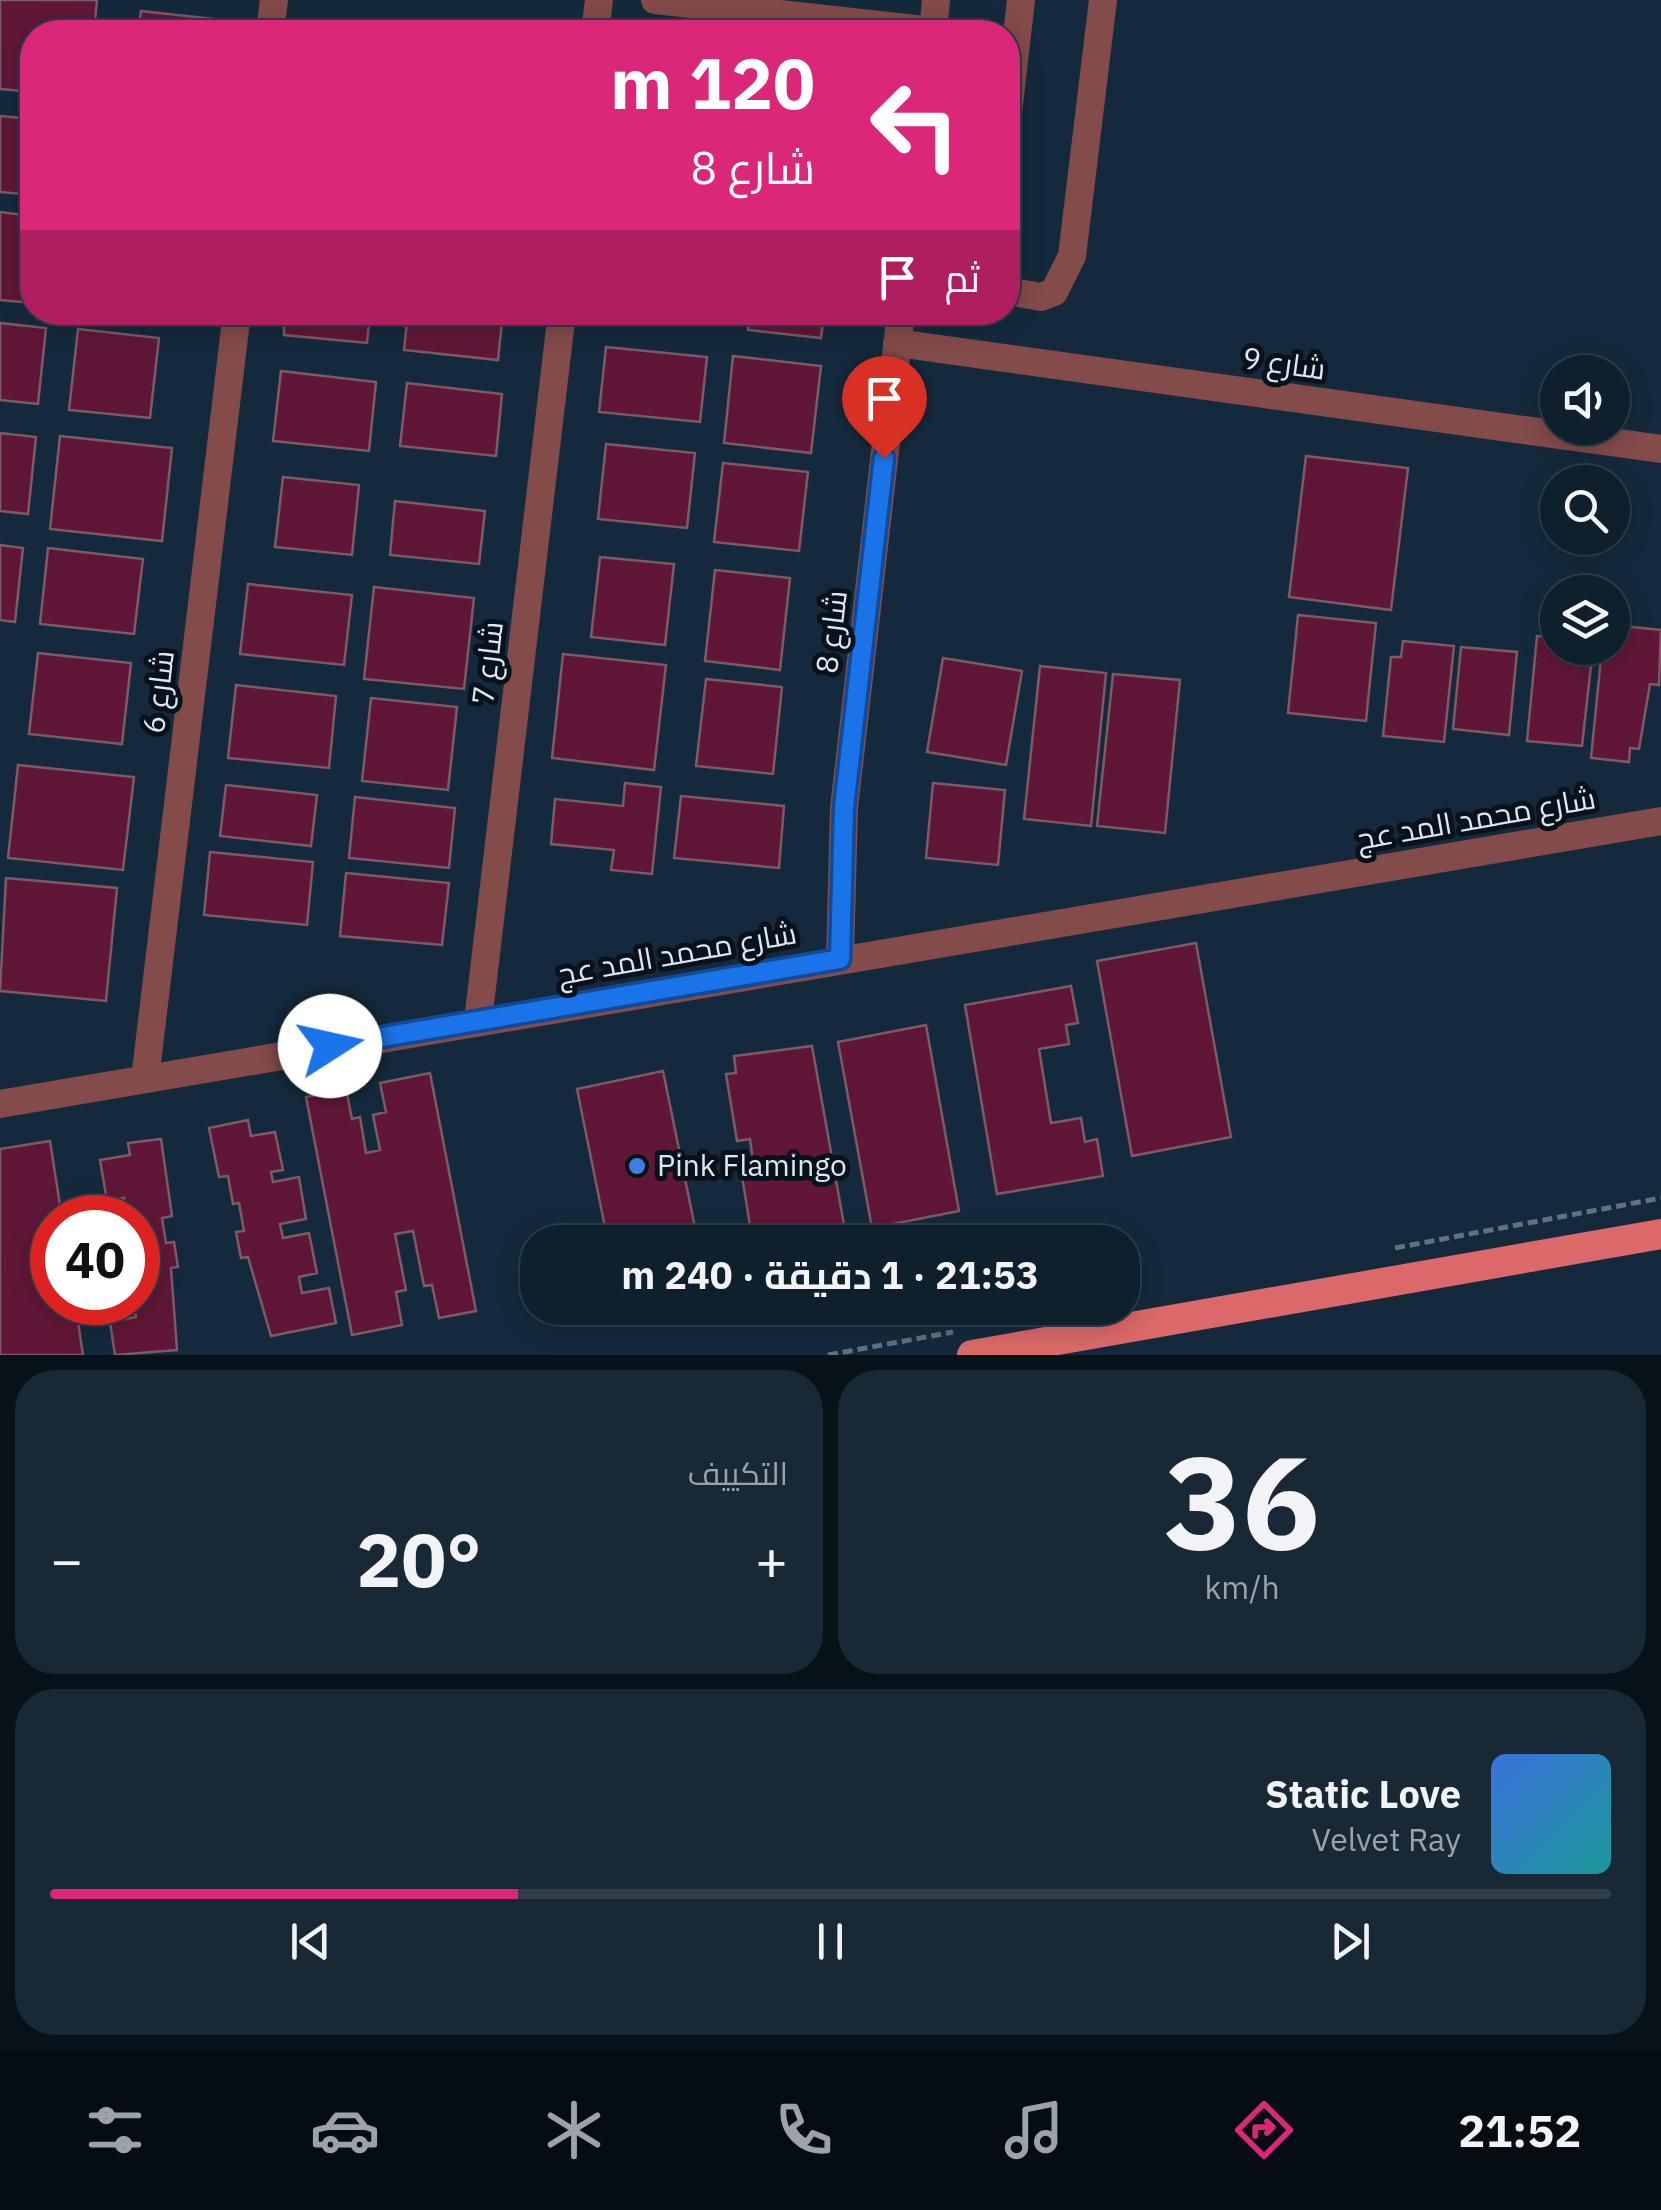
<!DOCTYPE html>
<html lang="ar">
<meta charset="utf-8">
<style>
body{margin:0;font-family:"IBM Plex Sans",Cairo,sans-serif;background:#182835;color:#f1f3f6;direction:rtl;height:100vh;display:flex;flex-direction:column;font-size:38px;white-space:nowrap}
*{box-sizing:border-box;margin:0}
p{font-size:32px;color:#9ba3aa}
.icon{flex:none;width:55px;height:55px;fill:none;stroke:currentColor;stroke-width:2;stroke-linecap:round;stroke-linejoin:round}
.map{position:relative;height:1355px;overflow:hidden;direction:ltr}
.drawer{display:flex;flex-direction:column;gap:15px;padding:15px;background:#081219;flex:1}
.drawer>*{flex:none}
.guide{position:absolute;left:20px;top:20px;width:1000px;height:305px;border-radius:40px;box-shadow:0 5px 25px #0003,0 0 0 2px #2f3e49;direction:rtl;background:#db2777;color:#fff;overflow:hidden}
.tools{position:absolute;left:1540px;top:355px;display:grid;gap:20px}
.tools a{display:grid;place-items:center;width:90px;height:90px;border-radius:50%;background:#0f202d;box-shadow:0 5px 25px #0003,0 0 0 2px #2f3e49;font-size:50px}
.speed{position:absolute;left:30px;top:1195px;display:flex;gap:20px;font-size:50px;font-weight:700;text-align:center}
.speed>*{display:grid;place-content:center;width:130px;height:130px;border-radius:50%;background:#0f202d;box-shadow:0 5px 25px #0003,0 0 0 2px #2f3e49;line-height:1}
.speed .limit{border:15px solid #d22;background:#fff;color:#111}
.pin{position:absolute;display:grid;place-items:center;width:85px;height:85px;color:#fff;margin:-102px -42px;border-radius:50% 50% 50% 0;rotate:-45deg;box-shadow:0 0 10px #0007}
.pin .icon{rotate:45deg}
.me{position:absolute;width:110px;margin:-55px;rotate:80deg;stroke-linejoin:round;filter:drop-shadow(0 0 8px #0008)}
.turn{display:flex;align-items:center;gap:35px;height:210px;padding:0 40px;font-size:45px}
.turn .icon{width:130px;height:130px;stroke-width:2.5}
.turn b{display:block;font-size:70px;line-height:85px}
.then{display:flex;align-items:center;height:95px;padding:0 40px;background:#0003;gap:20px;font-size:38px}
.big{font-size:75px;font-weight:700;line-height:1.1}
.drawer .tile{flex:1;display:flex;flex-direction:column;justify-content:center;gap:15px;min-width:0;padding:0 35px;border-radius:40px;background:#182835}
.drawer .dial{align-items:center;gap:0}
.dial b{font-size:130px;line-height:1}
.song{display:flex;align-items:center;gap:30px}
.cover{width:120px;height:120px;border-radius:15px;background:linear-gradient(135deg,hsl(220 70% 55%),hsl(180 70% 35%))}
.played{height:10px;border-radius:5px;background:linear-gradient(90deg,#db2777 30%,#2f3e49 30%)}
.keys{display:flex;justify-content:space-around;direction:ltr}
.heat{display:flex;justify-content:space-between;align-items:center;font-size:55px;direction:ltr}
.drawer .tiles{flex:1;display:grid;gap:15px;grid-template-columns:1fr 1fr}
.tile:last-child{grid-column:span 2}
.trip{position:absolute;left:520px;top:1225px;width:620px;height:100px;border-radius:40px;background:#0f202d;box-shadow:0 5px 25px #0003,0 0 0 2px #2f3e49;font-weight:700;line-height:100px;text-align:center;direction:rtl}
.tabs{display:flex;height:160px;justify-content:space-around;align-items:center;background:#060d12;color:#9ba3aa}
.tabs .icon{width:70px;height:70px}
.tabs .current{color:#db2777}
.tabs b{font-size:45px;color:#f1f3f6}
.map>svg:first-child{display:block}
.building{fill:#601737;stroke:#7b5b65;stroke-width:2.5}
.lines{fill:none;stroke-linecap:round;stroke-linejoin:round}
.path{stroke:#5f7282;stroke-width:5;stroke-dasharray:10 5;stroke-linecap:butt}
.minor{stroke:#834b4a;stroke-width:28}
.major{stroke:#db6969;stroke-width:30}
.route-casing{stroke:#114b97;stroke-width:25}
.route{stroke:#1a73e8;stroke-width:18}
.shop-dot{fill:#3f7fe0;stroke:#09121a;stroke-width:4}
.labels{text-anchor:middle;stroke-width:10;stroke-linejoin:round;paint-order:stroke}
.street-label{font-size:30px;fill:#dbe8f4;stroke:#09121a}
.poi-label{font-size:30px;fill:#dbe8f4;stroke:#09121a;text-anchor:start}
</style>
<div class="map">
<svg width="1661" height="1355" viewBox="0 0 1661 1355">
<rect width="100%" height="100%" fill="#142a3c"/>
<path class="building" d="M 0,0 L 97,0 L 94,32 L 32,32 L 32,92 L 0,89 Z
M 141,11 L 215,19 L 213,32 L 138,32 Z
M 0,116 L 32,119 L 32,195 L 0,192 Z
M 0,212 L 32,216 L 32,303 L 0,300 Z
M 284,312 L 370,312 L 367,343 L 284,335 Z
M 408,312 L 503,312 L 498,360 L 404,350 Z
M 750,312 L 824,312 L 821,338 L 748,330 Z
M 0,323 L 46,328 L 38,404 L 0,400 Z
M 78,329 L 159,338 L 150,418 L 69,410 Z
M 606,347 L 707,357 L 700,422 L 599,412 Z
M 733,356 L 821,366 L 811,453 L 724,443 Z
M 281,371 L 376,382 L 369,451 L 273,441 Z
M 407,383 L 502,394 L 496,456 L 400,446 Z
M 0,433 L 36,437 L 28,514 L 0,511 Z
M 60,436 L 172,448 L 162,541 L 50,529 Z
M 606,444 L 695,453 L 687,528 L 598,519 Z
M 1306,456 L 1408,468 L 1391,610 L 1289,597 Z
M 723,463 L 808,472 L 799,551 L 714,542 Z
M 283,477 L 359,485 L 352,555 L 275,547 Z
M 395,501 L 485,511 L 479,564 L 390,555 Z
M 0,545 L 23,548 L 15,622 L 0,620 Z
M 48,548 L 143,559 L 134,634 L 40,624 Z
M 600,557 L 674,564 L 665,645 L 591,637 Z
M 715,570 L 790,578 L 780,670 L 705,661 Z
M 248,584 L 352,595 L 344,665 L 240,654 Z
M 374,587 L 474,598 L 464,689 L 364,679 Z
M 1298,615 L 1376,623 L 1366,721 L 1288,713 Z
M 1612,625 L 1661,630 L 1659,685 L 1650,684 L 1639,749 L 1630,748 L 1629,762 L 1591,758 L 1602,648 L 1612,648 Z
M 1537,636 L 1558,638 L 1558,648 L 1593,648 L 1582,746 L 1527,741 Z
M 1403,641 L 1454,646 L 1444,742 L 1383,736 L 1391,657 L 1401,657 Z
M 1461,647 L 1517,652 L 1509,735 L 1453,729 Z
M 38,653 L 131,663 L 122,744 L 29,734 Z
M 563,654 L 666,665 L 654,770 L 552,758 Z
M 943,658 L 1022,671 L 1006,765 L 927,752 Z
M 1040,666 L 1106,673 L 1091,826 L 1024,819 Z
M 1113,674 L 1180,680 L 1165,833 L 1097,826 Z
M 706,679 L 782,687 L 773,774 L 696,766 Z
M 236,685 L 336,696 L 329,768 L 228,758 Z
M 371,698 L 457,707 L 448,790 L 362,781 Z
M 18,765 L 134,777 L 123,870 L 8,858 Z
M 625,783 L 661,787 L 652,874 L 611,870 L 614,850 L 551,844 L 555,799 L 623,806 Z
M 933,783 L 1005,790 L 998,865 L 926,858 Z
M 226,785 L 317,795 L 311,846 L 220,836 Z
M 681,796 L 784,806 L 779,868 L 674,858 Z
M 355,797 L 455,808 L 449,868 L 349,858 Z
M 210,852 L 313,862 L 307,925 L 204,915 Z
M 346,873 L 449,883 L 442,945 L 340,936 Z
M 6,878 L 117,888 L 106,1001 L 0,991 Z
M 1196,943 L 1231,1137 L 1132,1156 L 1097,961 Z
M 1071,986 L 1078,1023 L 1066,1025 L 1069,1044 L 1039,1049 L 1051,1123 L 1081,1118 L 1085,1142 L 1097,1139 L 1103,1176 L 997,1194 L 965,1005 Z
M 926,1025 L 959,1211 L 872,1228 L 838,1042 Z
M 812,1046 L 846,1236 L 766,1242 L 764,1236 L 752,1238 L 741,1170 L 754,1168 L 750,1139 L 737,1141 L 726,1074 L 736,1073 L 734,1056 Z
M 663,1071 L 698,1242 L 608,1242 L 577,1089 Z
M 430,1073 L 476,1311 L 439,1318 L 432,1285 L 424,1286 L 413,1231 L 395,1234 L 406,1290 L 396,1292 L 402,1325 L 352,1335 L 306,1097 L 346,1089 L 352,1119 L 360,1117 L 366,1153 L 380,1150 L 373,1115 L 386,1112 L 380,1083 Z
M 248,1120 L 251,1136 L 275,1132 L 283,1170 L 271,1172 L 273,1182 L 299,1177 L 306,1219 L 280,1224 L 283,1238 L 309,1233 L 317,1273 L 299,1277 L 302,1293 L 329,1288 L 336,1323 L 271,1336 L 248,1257 L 241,1258 L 236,1232 L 244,1231 L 239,1203 L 233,1204 L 228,1176 L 219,1177 L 209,1128 Z
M 161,1139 L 172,1216 L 162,1218 L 166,1243 L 174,1242 L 178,1267 L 171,1268 L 177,1350 L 115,1355 L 110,1322 L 136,1317 L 134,1307 L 109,1311 L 107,1302 L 138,1302 L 138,1218 L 94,1218 L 125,1209 L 124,1198 L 107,1201 L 100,1160 L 130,1155 L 128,1143 Z
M 50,1141 L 62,1218 L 52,1218 L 52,1302 L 75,1302 L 83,1355 L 0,1355 L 0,1149 Z"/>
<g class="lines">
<path class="path" d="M 1395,1248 L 1661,1198
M 828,1355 L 953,1332"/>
<path class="minor" d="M 655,0 L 933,31
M 270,32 L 274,0
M 595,32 L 599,0
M 933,32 L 936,0
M 1008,113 L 1021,0
M 1008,291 L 1041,297 L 1054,292 L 1072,256 L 1103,0
M 897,343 L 1661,449
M 840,959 L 844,808 L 901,312
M 478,1021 L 562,312
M 145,1079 L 237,312
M 0,1104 L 1661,821"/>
<path class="major" d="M 972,1355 L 1661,1234"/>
</g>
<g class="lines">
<g class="route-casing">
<path id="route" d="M 330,1046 L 840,959 L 844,808 L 884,458"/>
</g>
<use href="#route" class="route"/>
</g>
<circle class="shop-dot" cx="637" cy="1166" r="10"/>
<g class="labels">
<g class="street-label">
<text transform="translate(1284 364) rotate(8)" y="10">شارع 9</text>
<text transform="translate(832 632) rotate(-83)" y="10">شارع 8</text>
<text transform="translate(488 663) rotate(-83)" y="10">شارع 7</text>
<text transform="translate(159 692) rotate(-83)" y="10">شارع 6</text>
<text transform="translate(1476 819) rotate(-10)" y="10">شارع محمد المد عج</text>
<text transform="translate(677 954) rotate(-10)" y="10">شارع محمد المد عج</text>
</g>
<g class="poi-label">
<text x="657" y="1176">Pink Flamingo</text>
</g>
</g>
</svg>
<div class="tools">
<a><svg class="icon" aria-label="sound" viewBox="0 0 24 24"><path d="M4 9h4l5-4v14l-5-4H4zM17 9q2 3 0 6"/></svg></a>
<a><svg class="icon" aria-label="search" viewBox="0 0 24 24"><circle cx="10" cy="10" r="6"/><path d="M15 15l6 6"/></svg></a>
<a><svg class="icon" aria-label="layers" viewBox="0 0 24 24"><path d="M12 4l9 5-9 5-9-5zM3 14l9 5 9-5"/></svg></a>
</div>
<div class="speed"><div class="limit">40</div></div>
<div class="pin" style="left:884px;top:458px;background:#d93025"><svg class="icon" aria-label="arrive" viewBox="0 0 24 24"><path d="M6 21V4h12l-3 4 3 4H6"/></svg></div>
<svg class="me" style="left:330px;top:1046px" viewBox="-20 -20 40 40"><circle r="19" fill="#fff"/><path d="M0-13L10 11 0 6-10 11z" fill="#1a73e8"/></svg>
<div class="trip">21:53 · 1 دقيقة · 240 m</div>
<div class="guide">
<div class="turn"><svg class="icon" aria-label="left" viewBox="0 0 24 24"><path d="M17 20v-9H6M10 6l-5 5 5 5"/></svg><div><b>120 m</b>شارع 8</div></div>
<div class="then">ثم<svg class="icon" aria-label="arrive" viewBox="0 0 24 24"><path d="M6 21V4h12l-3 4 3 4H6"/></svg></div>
</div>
</div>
<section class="drawer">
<div class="tiles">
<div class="tile dial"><b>36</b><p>km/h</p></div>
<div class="tile"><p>التكييف</p>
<div class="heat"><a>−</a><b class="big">20°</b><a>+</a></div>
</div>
<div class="tile">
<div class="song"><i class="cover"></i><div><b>Static Love</b><p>Velvet Ray</p></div></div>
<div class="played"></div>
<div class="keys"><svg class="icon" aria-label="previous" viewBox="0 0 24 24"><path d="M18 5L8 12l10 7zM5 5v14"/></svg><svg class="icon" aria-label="pause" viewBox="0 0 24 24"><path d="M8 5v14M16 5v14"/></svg><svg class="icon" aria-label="next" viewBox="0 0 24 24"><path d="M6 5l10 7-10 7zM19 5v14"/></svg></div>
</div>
</div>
</section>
<nav class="tabs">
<b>21:52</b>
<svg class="icon current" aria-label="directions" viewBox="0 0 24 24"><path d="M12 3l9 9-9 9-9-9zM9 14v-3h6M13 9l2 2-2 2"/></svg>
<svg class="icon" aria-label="music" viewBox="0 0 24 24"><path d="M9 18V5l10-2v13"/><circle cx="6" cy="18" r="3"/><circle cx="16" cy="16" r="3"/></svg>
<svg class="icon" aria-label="phone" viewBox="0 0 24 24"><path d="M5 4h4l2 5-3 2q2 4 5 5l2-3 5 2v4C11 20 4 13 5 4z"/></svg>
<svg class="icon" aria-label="climate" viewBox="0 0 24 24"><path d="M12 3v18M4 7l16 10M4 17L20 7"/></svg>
<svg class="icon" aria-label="car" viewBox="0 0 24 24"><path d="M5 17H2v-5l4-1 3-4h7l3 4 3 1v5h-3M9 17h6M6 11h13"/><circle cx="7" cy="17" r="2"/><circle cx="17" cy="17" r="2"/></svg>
<svg class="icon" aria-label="filters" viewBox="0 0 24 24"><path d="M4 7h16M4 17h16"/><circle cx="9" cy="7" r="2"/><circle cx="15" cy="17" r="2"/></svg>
</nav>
